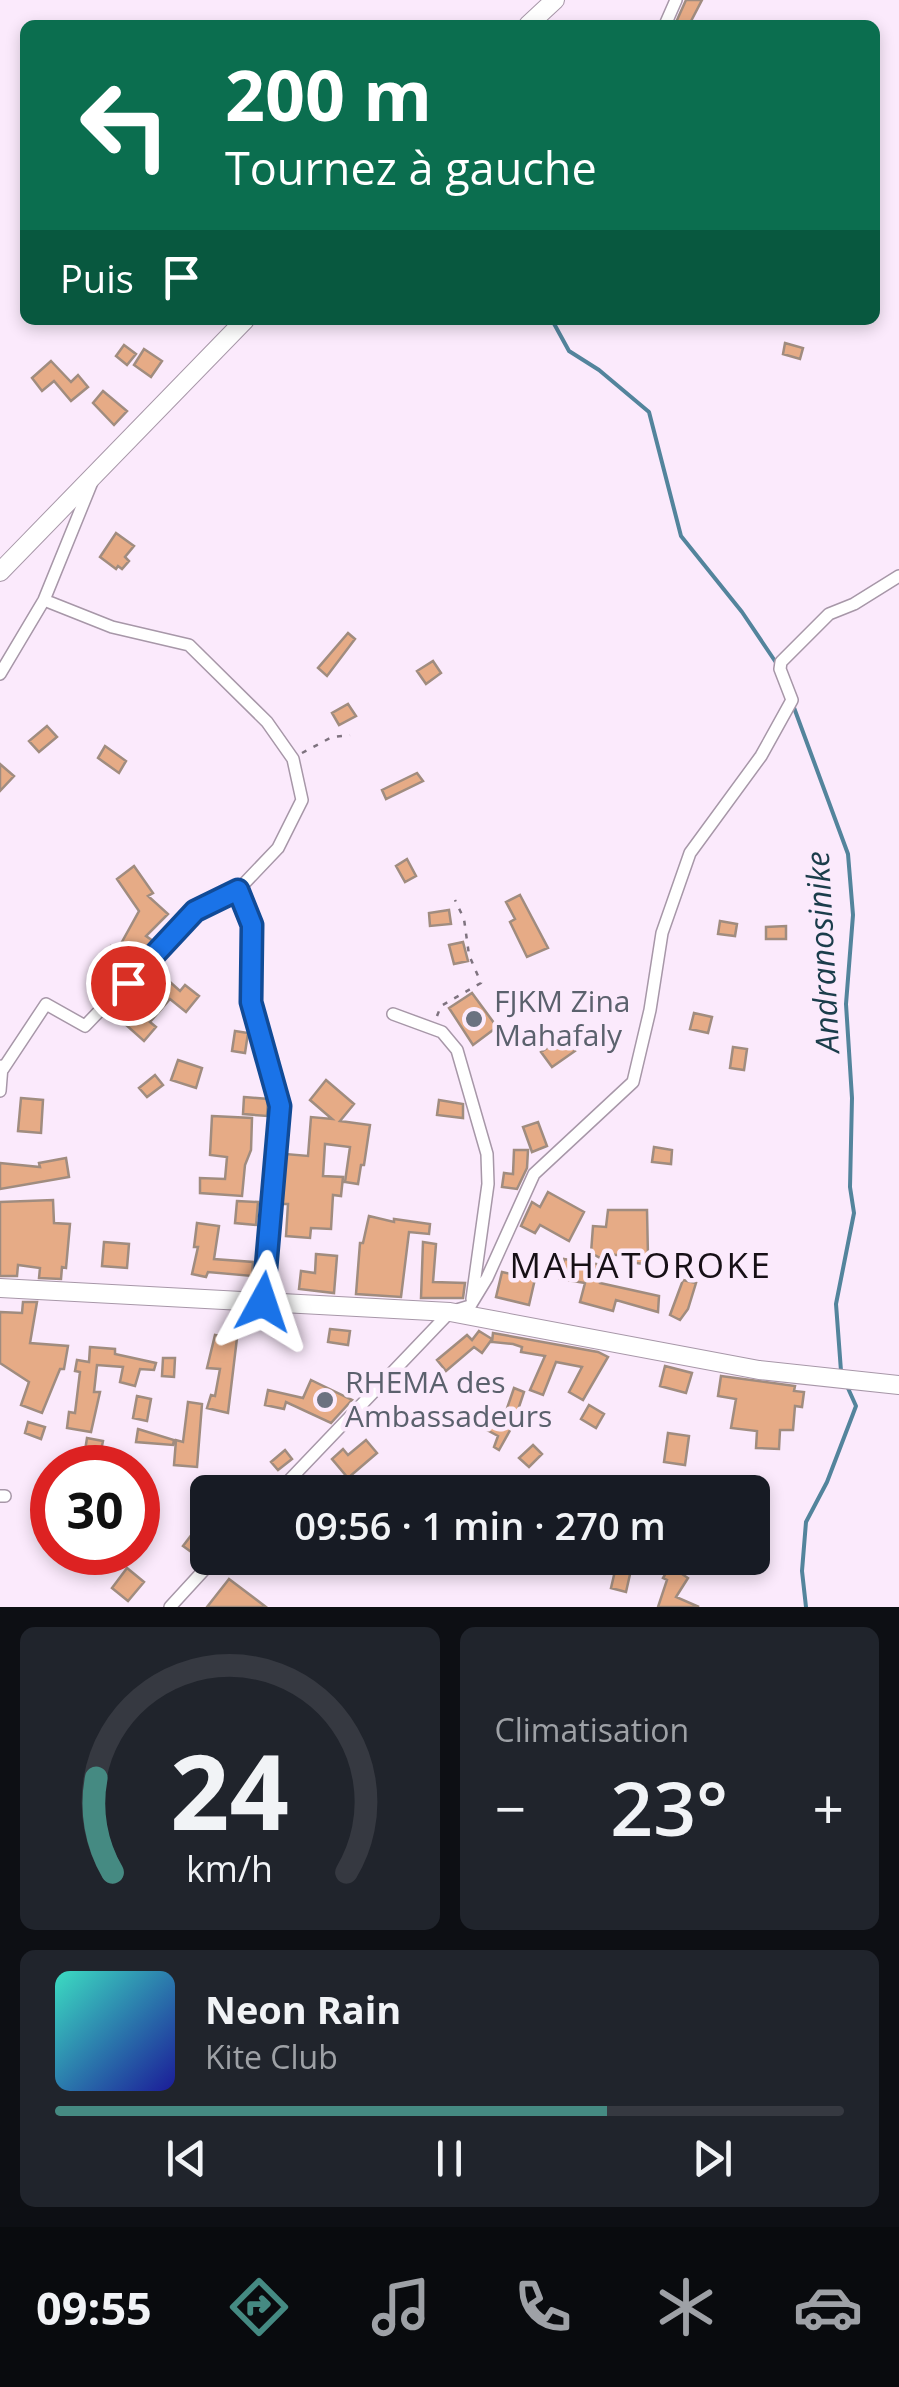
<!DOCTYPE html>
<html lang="fr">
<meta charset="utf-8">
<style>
body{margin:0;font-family:"Open Sans",sans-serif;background:#20242c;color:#f1f3f6;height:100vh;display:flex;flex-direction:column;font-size:38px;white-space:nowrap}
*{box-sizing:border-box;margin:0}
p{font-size:32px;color:#9ea1a6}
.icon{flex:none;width:55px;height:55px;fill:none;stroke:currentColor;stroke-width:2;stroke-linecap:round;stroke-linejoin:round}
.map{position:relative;height:1607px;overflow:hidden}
.details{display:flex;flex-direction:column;gap:20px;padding:20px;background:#0d0f14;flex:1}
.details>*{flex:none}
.top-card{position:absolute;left:20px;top:20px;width:860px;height:305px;border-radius:15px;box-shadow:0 5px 15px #0003;background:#0b6e4f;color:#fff;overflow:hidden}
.speed{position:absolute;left:30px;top:1445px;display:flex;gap:20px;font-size:50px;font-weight:700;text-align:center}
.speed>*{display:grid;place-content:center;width:130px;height:130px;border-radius:50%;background:#171b24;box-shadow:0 5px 15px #0003;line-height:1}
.speed .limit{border:15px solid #d22;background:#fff;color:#111}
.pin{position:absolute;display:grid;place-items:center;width:85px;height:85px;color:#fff;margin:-42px;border:5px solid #fff;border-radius:50%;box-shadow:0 2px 10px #0007}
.me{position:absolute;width:110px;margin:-55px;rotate:5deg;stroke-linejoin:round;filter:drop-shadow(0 0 8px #0008)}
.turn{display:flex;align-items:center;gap:35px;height:210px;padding:0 40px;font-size:45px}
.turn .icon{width:130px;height:130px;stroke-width:2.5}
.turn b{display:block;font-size:70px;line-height:85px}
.then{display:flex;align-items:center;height:95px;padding:0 40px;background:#0003;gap:20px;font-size:38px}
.big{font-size:75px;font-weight:600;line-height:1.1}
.details .widget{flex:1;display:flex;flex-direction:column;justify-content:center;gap:15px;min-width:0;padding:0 35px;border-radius:15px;background:#20242c}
.details .dial{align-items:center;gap:0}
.dial svg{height:260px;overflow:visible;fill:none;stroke:#363941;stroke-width:7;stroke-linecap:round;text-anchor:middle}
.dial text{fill:#f1f3f6;stroke:none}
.song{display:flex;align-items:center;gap:30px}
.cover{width:120px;height:120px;border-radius:15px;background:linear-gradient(135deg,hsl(170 70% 55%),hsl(240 70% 35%))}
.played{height:10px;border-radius:5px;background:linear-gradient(90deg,#458a82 70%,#363941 70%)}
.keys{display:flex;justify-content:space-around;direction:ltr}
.heat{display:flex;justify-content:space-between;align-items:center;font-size:55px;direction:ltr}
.details .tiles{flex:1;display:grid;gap:20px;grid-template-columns:1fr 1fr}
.widget:last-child{grid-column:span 2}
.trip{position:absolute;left:190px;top:1475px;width:580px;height:100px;border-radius:15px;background:#171b24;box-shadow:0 5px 15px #0003;font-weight:600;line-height:100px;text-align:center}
.tab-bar{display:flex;height:160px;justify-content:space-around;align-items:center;background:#090b0e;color:#9ea1a6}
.tab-bar .icon{width:70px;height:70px}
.tab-bar .current{color:#458a82}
.tab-bar b{font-size:45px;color:#f1f3f6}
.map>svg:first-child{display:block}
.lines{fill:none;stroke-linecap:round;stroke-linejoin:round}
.stream{stroke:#53849c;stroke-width:4}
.building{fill:#e6ab86;stroke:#a08c7f;stroke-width:2.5}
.street-casing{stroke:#a797a8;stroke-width:14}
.secondary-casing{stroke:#a797a8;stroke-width:20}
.path{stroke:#7e737f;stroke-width:2.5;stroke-dasharray:5 8;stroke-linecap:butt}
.street{stroke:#fff;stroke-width:11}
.secondary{stroke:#fff;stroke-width:18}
.route-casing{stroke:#114b97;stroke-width:25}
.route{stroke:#1a73e8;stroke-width:18}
.worship-dot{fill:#6b7280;stroke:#fbeafc;stroke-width:4}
.labels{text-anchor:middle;stroke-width:9;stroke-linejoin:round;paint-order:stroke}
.worship-label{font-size:30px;fill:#5b616d;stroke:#fbeafc;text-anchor:start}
.water-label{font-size:32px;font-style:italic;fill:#1b3d4b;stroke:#fbeafc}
.quarter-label{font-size:35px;letter-spacing:2.5px;fill:#161016;stroke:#fbeafc}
</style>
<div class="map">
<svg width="899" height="1607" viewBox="0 0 899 1607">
<rect width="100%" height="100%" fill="#fbeafc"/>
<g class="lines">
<path class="stream" d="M 552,320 L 569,351 L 599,370 L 649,412 L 681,536 L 742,612 L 777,664
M 793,705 L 848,854 L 853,915 L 846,1004 L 852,1098 L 850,1187 L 854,1213 L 836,1304 L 841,1371
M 806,1607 L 802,1571 L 806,1522 L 827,1482 L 853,1414 L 856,1406 L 847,1386"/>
</g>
<path class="building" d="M 686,0 L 702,0 L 689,25 L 677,20 Z
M 785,343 L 803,348 L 800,359 L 783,354 Z
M 124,345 L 136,354 L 127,365 L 116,356 Z
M 144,349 L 162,361 L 151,377 L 134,365 Z
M 51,361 L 71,382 L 78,375 L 88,387 L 71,401 L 54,381 L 42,391 L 32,378 Z
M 103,391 L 127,411 L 114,425 L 93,403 Z
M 116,533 L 134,546 L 125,557 L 129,561 L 122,569 L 118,566 L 116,569 L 100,557 Z
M 348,633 L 355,639 L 327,676 L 318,668 Z
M 433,661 L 441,673 L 426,684 L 417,671 Z
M 348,704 L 356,716 L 339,725 L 332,713 Z
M 47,726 L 57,737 L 39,752 L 29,741 Z
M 105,746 L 126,761 L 119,773 L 98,758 Z
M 0,764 L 14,776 L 0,791 Z
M 417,773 L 423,781 L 386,799 L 382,790 Z
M 407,859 L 416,876 L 405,882 L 396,866 Z
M 134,866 L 153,893 L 148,896 L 168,914 L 146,936 L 153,941 L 126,970 L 104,959 L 111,946 L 118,949 L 139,911 L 117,879 Z
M 520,895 L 548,948 L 527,957 L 510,922 L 515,919 L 506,902 Z
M 449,910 L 451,924 L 430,926 L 429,913 Z
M 720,921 L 737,924 L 735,936 L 718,934 Z
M 786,926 L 786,939 L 766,939 L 766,927 Z
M 463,942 L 468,961 L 454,964 L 449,945 Z
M 170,982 L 180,991 L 185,985 L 199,996 L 186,1012 L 170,999 L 150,1022 L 156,1027 L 144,1041 L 116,1016 L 143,985 L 157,998 Z
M 472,993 L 497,1027 L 473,1045 L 449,1008 Z
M 694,1013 L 712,1017 L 708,1033 L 690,1029 Z
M 235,1031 L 248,1033 L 245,1053 L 232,1051 Z
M 565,1036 L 575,1051 L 552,1067 L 541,1052 Z
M 733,1047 L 747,1049 L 744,1070 L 730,1068 Z
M 178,1060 L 202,1068 L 196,1088 L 171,1080 Z
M 155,1075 L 163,1085 L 147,1097 L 139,1088 Z
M 326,1080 L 354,1104 L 340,1121 L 370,1125 L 364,1165 L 361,1165 L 358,1184 L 345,1182 L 350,1147 L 325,1144 L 323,1176 L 343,1177 L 341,1196 L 333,1195 L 331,1229 L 311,1228 L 310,1238 L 286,1236 L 288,1204 L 281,1204 L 286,1154 L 308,1156 L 311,1117 L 332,1119 L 310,1100 Z
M 244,1097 L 268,1099 L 267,1116 L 243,1114 Z
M 21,1098 L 43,1100 L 41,1133 L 18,1131 Z
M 439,1100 L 463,1104 L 463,1118 L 437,1115 Z
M 212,1116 L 252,1118 L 251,1150 L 245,1165 L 242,1196 L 200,1193 L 200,1178 L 225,1179 L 227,1157 L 210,1155 Z
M 538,1122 L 547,1146 L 532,1152 L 523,1127 Z
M 654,1147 L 672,1150 L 671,1164 L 652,1162 Z
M 514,1150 L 528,1150 L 527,1168 L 517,1189 L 502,1187 L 504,1173 L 513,1174 Z
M 66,1158 L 69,1177 L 0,1189 L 0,1163 L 40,1167 L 39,1163 Z
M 548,1192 L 584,1212 L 569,1241 L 540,1225 L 535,1233 L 521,1226 L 532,1202 L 540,1207 Z
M 53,1200 L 54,1223 L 70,1224 L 66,1268 L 62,1267 L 61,1279 L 39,1278 L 40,1268 L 18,1265 L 17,1276 L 0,1276 L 0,1202 Z
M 237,1201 L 258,1202 L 256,1225 L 235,1223 Z
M 608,1210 L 647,1210 L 648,1257 L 645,1257 L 644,1264 L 629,1262 L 629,1256 L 605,1254 L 604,1260 L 591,1253 L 593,1226 L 606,1227 Z
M 369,1216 L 394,1222 L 394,1219 L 430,1224 L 429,1234 L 409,1232 L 401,1297 L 356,1294 L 360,1243 L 363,1243 Z
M 197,1223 L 219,1226 L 214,1259 L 253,1262 L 252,1276 L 208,1272 L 206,1277 L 192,1274 L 198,1247 L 194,1247 Z
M 104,1242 L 129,1244 L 127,1268 L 102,1266 Z
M 423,1242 L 436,1244 L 433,1282 L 465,1283 L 463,1298 L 421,1298 Z
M 316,1254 L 337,1256 L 334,1293 L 299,1289 L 301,1271 L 315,1273 Z
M 564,1259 L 603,1265 L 600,1283 L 659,1296 L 658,1312 L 616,1300 L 613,1311 L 580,1302 L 585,1283 L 560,1279 Z
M 502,1272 L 535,1279 L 529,1305 L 496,1297 Z
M 683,1280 L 696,1283 L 688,1309 L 680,1320 L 670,1315 Z
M 23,1302 L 37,1302 L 30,1343 L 68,1346 L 64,1369 L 60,1369 L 42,1413 L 21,1405 L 29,1382 L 0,1363 L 0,1312 L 22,1313 Z
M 330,1329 L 350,1331 L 348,1345 L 328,1342 Z
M 479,1331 L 492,1339 L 482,1353 L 474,1347 L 446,1371 L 437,1360 L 467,1335 L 472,1340 Z
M 493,1333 L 598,1352 L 608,1357 L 583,1400 L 569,1392 L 582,1367 L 556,1362 L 543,1395 L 530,1390 L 545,1356 L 521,1352 L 522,1347 L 513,1344 L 492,1342 Z
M 215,1335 L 237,1338 L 228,1413 L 207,1408 L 211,1395 L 215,1396 L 220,1369 L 207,1368 Z
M 90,1347 L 115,1349 L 115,1354 L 156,1363 L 154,1370 L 140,1369 L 135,1386 L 120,1382 L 123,1367 L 97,1365 L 94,1392 L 100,1392 L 91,1432 L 67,1428 L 69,1412 L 75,1413 L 80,1372 L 75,1371 L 77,1360 L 89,1362 Z
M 163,1358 L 175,1358 L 174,1377 L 162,1376 Z
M 665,1366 L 692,1373 L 686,1393 L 660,1386 Z
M 721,1376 L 795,1386 L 794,1391 L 804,1392 L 802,1407 L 795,1406 L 793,1430 L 780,1430 L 779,1449 L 756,1448 L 757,1431 L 731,1428 L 736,1399 L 718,1396 Z
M 311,1380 L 352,1400 L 331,1423 L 286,1402 L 284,1409 L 265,1405 L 268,1390 L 303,1398 Z
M 514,1388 L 524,1392 L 513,1425 L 499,1450 L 494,1447 L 498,1436 L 487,1430 L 496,1415 L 503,1420 Z
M 137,1396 L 151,1399 L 147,1421 L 133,1418 Z
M 188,1402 L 202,1404 L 197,1467 L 174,1465 L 176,1440 L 183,1442 Z
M 589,1405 L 604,1414 L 596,1428 L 581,1419 Z
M 28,1422 L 45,1427 L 41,1439 L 25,1433 Z
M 138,1429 L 174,1440 L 173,1445 L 136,1442 Z
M 668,1433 L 689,1436 L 685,1465 L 664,1462 Z
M 87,1438 L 103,1441 L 99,1460 L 84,1457 Z
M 366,1440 L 377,1453 L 348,1478 L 332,1459 L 343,1449 L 348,1455 Z
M 533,1445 L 542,1454 L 529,1467 L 519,1458 Z
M 285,1450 L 292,1459 L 278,1470 L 271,1462 Z
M 208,1513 L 208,1551 L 201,1559 L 183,1546 Z
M 618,1558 L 633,1561 L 626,1592 L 611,1588 Z
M 670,1566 L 688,1578 L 676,1597 L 699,1607 L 658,1607 L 667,1580 L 663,1578 Z
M 127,1568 L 144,1582 L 128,1601 L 112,1588 Z
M 229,1579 L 266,1607 L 207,1607 Z"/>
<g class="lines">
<g class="street-casing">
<path id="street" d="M 665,25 L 676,0
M 0,674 L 44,600 L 92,482
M 237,891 L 252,925 L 251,1001 L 267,1052 L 280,1107 L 263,1302
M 393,1014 L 442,1032 L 457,1050 L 487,1154 L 488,1184 L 472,1299
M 3,1069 L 46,1004 L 85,1026 L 195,911 L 237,891 L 278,848 L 302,800 L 293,759 L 267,722 L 189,645 L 112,627 L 44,600
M 0,1091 L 2,1066
M 278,1492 L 450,1312 L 470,1306 L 487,1278 L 534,1174 L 633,1082 L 650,1010 L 662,933 L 690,853 L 761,756 L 792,700 L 780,669 L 781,662 L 829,614 L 854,604 L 899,576
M 0,1496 L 5,1496
M 170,1607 L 215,1558"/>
</g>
<g class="secondary-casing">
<path id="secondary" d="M 528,25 L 555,0
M 0,572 L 245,320
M 0,1288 L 450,1312 L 759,1370 L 899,1385"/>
</g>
<path class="path" d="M 302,753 L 332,737 L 350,735
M 437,1016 L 441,1006 L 481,983 L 469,955 L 464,919 L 455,900"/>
<use href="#street" class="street"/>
<use href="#secondary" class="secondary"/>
</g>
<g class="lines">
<g class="route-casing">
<path id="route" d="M 128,983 L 195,911 L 238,890 L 252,925 L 251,1002 L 280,1106 L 263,1302"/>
</g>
<use href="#route" class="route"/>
</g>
<g class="worship-dot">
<circle cx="474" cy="1019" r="10"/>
<circle cx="325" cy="1400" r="10"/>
</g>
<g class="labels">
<g class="worship-label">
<text x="494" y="1012">FJKM Zina<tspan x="494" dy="34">Mahafaly</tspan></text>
<text x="345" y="1393">RHEMA des<tspan x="345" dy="34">Ambassadeurs</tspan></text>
</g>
<g class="water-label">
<text transform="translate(823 952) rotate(-93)" y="11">Andranosinike</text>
</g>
<g class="quarter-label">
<text x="641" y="1278">MAHATOROKE</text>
</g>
</g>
</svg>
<div class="speed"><div class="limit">30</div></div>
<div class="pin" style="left:128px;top:983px;background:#d93025"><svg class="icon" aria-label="arrive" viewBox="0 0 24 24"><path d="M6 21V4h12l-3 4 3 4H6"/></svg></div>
<svg class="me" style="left:263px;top:1302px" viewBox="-20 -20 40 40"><path d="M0-17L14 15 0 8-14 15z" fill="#1a73e8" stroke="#fff" stroke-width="4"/></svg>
<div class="trip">09:56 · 1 min · 270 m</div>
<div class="top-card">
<div class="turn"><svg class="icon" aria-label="left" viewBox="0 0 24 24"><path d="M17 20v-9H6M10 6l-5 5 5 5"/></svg><div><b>200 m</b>Tournez à gauche</div></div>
<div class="then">Puis<svg class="icon" aria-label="arrive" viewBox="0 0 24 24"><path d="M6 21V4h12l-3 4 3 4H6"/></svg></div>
</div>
</div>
<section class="details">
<div class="tiles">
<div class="widget dial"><svg viewBox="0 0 100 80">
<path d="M14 69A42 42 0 1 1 86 69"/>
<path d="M14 69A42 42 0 0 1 9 40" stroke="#458a82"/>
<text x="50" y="56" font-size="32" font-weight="700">24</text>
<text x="50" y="72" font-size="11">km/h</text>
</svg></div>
<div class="widget"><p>Climatisation</p>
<div class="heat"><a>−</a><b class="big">23°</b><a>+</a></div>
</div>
<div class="widget">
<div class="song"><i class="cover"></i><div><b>Neon Rain</b><p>Kite Club</p></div></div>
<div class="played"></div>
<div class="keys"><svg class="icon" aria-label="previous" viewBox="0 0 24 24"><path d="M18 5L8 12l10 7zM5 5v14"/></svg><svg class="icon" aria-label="pause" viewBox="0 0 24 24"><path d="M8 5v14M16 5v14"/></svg><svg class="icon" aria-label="next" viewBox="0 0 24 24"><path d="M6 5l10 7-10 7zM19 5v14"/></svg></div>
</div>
</div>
</section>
<nav class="tab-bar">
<b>09:55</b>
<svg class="icon current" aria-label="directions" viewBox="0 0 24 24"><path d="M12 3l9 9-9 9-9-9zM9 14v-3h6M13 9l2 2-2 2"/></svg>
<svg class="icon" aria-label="music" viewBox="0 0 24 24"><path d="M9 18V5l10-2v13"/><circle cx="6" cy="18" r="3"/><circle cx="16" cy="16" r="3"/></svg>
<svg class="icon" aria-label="phone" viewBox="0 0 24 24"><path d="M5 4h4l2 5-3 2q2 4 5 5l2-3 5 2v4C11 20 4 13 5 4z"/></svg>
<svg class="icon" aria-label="climate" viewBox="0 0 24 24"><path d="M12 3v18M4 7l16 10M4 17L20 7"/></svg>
<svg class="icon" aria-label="car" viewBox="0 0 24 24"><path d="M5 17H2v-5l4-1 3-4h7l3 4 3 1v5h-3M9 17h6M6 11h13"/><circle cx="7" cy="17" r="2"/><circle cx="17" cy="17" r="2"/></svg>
</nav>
